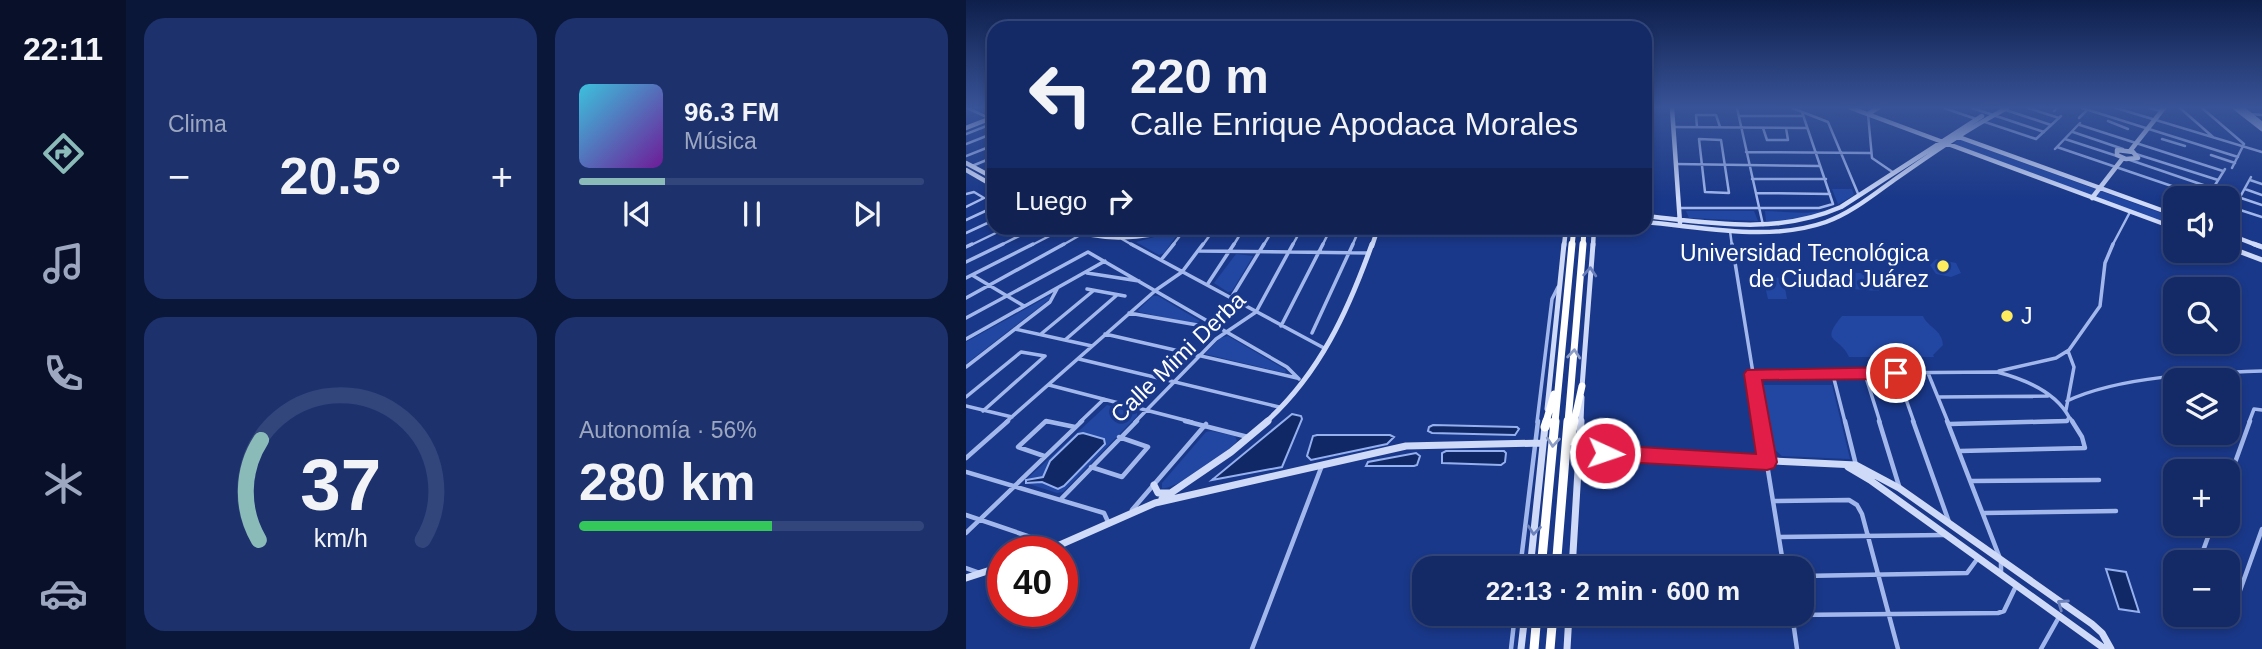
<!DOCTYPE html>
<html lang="es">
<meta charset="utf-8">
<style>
body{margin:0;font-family:Arial,sans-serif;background:#1d326d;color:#f1f3f6;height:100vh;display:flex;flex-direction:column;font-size:26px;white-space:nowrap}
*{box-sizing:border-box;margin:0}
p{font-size:23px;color:#9da7c0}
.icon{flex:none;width:38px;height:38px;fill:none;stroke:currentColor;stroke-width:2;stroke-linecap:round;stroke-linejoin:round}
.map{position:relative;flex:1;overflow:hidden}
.panel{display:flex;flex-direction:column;gap:18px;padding:18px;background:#0b1739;width:840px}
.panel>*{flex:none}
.top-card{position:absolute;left:21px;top:21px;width:665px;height:214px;border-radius:21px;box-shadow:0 4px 10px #0003,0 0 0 2px #33467b;background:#142a67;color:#f1f3f6;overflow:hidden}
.tools{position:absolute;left:1197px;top:186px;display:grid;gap:14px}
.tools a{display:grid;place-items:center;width:77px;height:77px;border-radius:14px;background:#142a67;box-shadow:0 4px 10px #0003,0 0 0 2px #33467b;font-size:35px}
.speed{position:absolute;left:21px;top:536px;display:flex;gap:14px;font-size:35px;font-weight:700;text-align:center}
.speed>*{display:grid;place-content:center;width:91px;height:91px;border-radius:50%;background:#142a67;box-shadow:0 4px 10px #0003,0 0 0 2px #33467b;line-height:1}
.speed .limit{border:10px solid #d22;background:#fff;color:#111}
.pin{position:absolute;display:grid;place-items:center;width:60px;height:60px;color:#fff;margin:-30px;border:4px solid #fff;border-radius:50%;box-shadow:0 2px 7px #0007}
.me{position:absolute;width:77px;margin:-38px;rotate:93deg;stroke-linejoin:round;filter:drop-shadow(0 0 5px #0008)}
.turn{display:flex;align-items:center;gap:24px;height:147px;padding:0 28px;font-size:32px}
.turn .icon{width:91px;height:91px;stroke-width:2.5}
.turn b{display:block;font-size:49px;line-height:60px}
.then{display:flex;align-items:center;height:66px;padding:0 28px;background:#0003;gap:14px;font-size:26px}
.big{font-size:52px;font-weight:700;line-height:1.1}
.panel .tile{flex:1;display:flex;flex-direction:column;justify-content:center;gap:10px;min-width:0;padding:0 24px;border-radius:21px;background:#1d326d}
.panel .dial{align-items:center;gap:0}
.dial svg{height:182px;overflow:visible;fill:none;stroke:#33467b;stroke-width:7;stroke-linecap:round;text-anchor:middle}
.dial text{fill:#f1f3f6;stroke:none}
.song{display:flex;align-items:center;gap:21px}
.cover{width:84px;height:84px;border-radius:10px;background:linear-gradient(135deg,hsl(190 70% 55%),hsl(280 70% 35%))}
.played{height:7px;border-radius:4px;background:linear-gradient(90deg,#8bbbb9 25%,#33467b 25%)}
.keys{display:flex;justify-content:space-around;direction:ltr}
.heat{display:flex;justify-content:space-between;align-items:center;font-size:38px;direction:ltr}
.charge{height:10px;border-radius:5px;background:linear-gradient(90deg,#34c759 56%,#33467b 0)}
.panel .tiles{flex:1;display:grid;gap:18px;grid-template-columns:repeat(2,1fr)}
.trip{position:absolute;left:446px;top:556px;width:402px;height:70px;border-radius:21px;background:#142a67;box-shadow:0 4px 10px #0003,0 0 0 2px #33467b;font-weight:700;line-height:70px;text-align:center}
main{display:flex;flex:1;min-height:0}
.menu{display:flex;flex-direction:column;width:126px;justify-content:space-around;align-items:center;background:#081129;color:#9da7c0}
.menu .icon{width:49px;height:49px}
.menu .current{color:#8bbbb9}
.menu b{font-size:32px;color:#f1f3f6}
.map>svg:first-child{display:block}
.green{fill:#2247a2}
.water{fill:#112866;stroke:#95b0ef;stroke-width:2}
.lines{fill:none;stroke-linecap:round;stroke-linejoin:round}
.street-far2{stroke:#a2b8ed;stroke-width:2.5}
.street-far1{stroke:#a2b8ed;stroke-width:3.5}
.street{stroke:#a2b8ed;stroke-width:4.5}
.secondary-far2{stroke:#cfdaf9;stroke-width:4.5}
.secondary-far1{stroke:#cfdaf9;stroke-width:5}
.secondary{stroke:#cfdaf9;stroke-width:7}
.highway-far2{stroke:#fff;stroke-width:5}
.highway-far1{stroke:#fff;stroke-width:7}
.highway{stroke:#fff;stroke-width:9}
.oneway{stroke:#6b81bb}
.oneway2{stroke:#8c9cc4}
.route{fill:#e11d48;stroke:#92132f;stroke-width:2}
.poi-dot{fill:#ffeb5e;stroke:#1a3889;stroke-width:2.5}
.labels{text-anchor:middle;stroke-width:7;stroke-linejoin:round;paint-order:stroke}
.poi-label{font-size:23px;fill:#fff;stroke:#1a3889;text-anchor:end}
.street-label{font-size:23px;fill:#fff;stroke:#1a3889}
</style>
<main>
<nav class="menu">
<b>22:11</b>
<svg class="icon current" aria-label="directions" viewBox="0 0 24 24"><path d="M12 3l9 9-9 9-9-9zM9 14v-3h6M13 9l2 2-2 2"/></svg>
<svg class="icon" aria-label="music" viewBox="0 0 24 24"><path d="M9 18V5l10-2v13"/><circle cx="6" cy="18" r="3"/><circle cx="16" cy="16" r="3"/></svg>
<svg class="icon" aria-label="phone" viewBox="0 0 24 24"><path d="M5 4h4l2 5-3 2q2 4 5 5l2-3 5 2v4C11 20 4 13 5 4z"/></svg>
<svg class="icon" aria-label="climate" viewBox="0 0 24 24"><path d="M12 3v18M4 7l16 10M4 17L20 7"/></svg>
<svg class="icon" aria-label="car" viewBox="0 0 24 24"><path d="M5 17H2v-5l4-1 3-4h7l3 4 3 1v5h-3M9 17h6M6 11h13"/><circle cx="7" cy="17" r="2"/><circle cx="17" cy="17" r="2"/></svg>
</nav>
<section class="panel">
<div class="tiles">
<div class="tile"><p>Clima</p>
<div class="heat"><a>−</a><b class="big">20.5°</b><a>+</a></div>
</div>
<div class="tile">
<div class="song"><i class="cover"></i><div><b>96.3 FM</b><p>Música</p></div></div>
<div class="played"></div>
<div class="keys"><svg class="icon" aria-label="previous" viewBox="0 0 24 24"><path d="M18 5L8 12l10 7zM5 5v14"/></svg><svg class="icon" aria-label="pause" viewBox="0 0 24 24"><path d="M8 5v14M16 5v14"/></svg><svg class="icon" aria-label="next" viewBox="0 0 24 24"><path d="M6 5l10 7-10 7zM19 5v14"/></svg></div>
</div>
<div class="tile dial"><svg viewBox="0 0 100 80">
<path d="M14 69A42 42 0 1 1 86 69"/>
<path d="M14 69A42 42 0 0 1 15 25" stroke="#8bbbb9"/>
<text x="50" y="56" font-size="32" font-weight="700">37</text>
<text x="50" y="72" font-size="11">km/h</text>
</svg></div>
<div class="tile"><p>Autonomía · 56%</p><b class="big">280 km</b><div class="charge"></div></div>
</div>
</section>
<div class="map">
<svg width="1296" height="649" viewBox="0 0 1296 649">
<rect width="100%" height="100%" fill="#1a3889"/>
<path class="green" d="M 992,139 L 1209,218 L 1209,228 L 988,144 Z
M 866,189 L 886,189 L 888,195 C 861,212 833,224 800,221 L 799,211 C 821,211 853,218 872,204 Z
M 720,211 L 788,211 L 792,221 L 723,218 Z
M 211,231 L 213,232 L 198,253 L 193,255 L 170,242 Z
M 270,254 L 287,256 L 266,291 L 262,292 L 248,283 Z
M 970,259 L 990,263 L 995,273 L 985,277 L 970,274 L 964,265 Z
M 867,271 L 908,274 L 913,291 L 870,288 Z
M 797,277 L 817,278 L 821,299 L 802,299 Z
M 83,296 L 85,298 L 0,364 L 0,342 Z
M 187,296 L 192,296 L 234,321 L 229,324 L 173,312 L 172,310 Z
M 876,316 L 957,316 C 962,328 976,329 977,345 L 967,355 L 968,357 L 883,357 C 873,335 853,344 876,316 Z
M 262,336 L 320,370 L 319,373 L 239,354 L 254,338 Z
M 795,385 L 866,385 L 884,459 L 816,456 L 807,448 Z
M 141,405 L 171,413 L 171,416 L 97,492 L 91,493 L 60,483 L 60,480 Z
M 245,431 L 269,436 L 271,441 C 262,453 208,491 196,488 L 196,483 L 240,432 Z"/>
<path class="water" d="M 326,414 L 335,416 L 336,419 L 316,467 L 246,480 Z
M 467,425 L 551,427 L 553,429 L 549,435 L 466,433 L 462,431 L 463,427 Z
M 117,433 L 138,439 L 139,444 L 98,486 L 92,489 L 76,482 L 60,483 L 60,480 L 77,477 L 84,461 L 112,434 Z
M 351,435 L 424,435 L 428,437 L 421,444 L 345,460 L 341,456 L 347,436 Z
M 480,451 L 538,451 L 540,453 L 539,462 L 535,465 L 476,463 L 476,453 Z
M 450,453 L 454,456 L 451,465 L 448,466 L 400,466 L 402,462 Z
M 1140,569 L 1160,572 L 1173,612 L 1153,609 Z"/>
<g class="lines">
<path class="street-far2" d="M 1,108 L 21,117
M 771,108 L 797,225
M 826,108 L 862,122 L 893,196
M 978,108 L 1010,119
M 1006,108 L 1078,132
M 1034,108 L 1085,125
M 1062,108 L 1093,118
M 1116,108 L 1272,157
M 1150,108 L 1296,152
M 1183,108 L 1195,111
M 1214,108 L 1247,137
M 1236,108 L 1278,144 L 1266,168
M 1088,111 L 1091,108
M 902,114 L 906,158 L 928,173
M 1286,114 L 1296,115
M 773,116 L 837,116
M 1113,118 L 1121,110
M 1016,121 L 1070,139
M 1142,121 L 1162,129
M 1114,125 L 1257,171
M 707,127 L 841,128
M 731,127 L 730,115 L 750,115 L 754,127
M 797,128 L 801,140 L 822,140 L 820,128
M 1107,132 L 1157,149
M 0,134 L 28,123
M 733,139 L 755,140 L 763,193 L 739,192 Z
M 1070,139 L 1095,116
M 1099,139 L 1151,156
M 1196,139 L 1219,146
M 0,144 L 28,133
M 1091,147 L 1241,198
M 1089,149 L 1114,123
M 780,152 L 904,153
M 1170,154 L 1252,180
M 1245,155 L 1269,163
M 0,156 L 28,145
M 1164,160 L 1246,188
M 710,164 L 854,166
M 6,166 L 28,157
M 786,179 L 860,179
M 1284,180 L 1296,184
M 1279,189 L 1296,195
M 790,193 L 864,194
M 0,194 L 8,192 L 18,198 L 0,207
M 1241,198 L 1259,169
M 1275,198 L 1296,205
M 714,208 L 853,208 L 867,204 L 836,112
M 1268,208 L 1296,217
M 1267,210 L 1285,177
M 0,220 L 28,207
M 764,231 L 766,246
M 0,233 L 28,220
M 156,239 L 168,246
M 3,246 L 40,228
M 33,246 L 69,228
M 64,246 L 99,228
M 95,246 L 116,234
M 206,246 L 220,228
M 236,246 L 249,228
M 267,246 L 278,228
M 297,246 L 308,228
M 326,246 L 336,228
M 356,246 L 365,228
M 386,246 L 394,228
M 1146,246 L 1164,212"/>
<path class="street-far1" d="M 165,244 L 358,348
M 766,244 L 795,422
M 0,247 L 6,244
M 233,251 L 403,253
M 195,260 L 208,244
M 0,262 L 37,244
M 121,273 L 173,281
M 6,275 L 58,306
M 0,278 L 67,244
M 241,285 L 268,244
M 121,289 L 159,296
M 0,298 L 98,244
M 265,298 L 298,244
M 163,313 L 254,329
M 0,318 L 122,252 L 321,367 L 333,379
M 315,326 L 357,244
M 49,329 L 126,346
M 346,333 L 387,244
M 75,334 L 127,291
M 139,334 L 331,378
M 0,339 L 139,261
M 99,340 L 151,295
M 113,359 L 313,407
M 0,367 L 84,302 L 91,289
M 1033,371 L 1090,358 L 1103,350 L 1134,306 L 1139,263 L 1147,244
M 962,373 L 982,422
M 787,374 L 1031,372 C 1058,379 1089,391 1103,417 L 1101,421 L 1050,422
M 899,374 L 914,422
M 931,374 L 948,422
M 867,375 L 879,422
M 83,385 L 226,422
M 0,397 L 55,352 L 79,356
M 973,397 L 1082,396
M 1101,401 C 1154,376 1237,373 1296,371
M 0,406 L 46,417
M 1100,410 L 1108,367 L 1102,351
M 17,411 L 79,356
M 1104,418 L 1107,422
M 40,422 L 190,290 L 216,272 L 237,244
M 79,422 L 86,422
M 114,422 L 138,399
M 169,422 L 250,339 L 290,312 L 327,244
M 571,422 L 586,299 L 592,287
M 1283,422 L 1288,409 L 1296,410"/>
<path class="street" d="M 219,421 L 282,437
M 794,421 L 818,569
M 879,421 L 890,465
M 913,421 L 933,486
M 947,421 L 983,522
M 981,421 L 1035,561 L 1035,574
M 984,424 L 1101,421
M 994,451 L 1119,448 L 1116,437 L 1106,421
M 78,456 L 52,447 L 80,421 L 109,427
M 0,458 L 42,421
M 125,467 L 156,477 L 182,447 L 153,437
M 0,472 L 138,513 L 143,524
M 1006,481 L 1133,480
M 1262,482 L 1284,421
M 95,499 L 171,421
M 807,501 L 883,500 L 891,505 L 896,514 L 932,649
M 166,510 L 240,424
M 1018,513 L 1150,511
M 0,515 L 88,545
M 0,533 L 116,421
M 813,537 L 978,535
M 1233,562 L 1247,523
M 0,568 L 14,573
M 554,569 L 572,421
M 836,576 L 1001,573 L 1012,558
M 1262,606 L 1267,610 L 1296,529
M 826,614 L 831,649
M 826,615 L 1032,613 L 1038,611 L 1050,586
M 286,649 L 355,468
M 545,649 L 549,614
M 1075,649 L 1093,617"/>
<path class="secondary-far2" d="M 706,108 L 714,223
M 885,108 L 1209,228
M 1269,108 L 1296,129
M 1276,108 L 1296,124
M 902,114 L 912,108
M 0,128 L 28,117
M 990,136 L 1209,215
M 1151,150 L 1167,152 L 1172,158 L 1160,159 L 1151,155 Z
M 1164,151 L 1198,108
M 0,163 L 28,178
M 0,170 L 28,186
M 1126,198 L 1157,158
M 679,216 C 746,223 811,235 875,207 L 1016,116
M 679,222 C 738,227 803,242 860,222 C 885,213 907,195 928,180 C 965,154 1001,129 1041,108
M 101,228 C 140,243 176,238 215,228
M 116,228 C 144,237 171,234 199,228
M 1262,234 L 1293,246
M 406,246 L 412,228
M 598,246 L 600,228
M 627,246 L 628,228"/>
<path class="secondary-far1" d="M 1288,244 L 1296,247
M 1262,247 L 1296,260
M 616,387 L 627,244
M 581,409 L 598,244
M 300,422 C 354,373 382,311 406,244
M 615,422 L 616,397"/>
<path class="secondary" d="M 615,438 L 623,448 L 639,453 L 890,465 L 933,488 L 1126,624 L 1136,633 L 1145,649
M 882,467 L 904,480 L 1139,649
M 614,471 L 621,460 L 636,454
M 188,485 L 192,493 L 204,493
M 196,499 L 265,452 L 302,421
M 66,551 L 71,539
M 80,551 L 189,503 L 440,446 L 577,443
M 564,569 L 579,426
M 606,569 L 615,421
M 0,578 L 37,566
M 555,649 L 559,614
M 601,649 L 603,614"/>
<path class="highway-far2" d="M 606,246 L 608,228
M 617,246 L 618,228"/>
<path class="highway-far1" d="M 580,422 L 588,394
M 589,422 L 606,244
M 602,422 L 617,244
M 608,422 L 616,386"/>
<path class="highway" d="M 579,427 L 581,421
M 604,441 L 608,421
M 575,569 L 589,421
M 590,569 L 602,421
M 568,649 L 571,614
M 584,649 L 587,614"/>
</g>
<defs><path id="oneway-chevron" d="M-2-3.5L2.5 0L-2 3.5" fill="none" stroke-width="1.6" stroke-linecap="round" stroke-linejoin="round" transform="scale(1.75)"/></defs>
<g class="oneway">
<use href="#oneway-chevron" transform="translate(624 272) rotate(-86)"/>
<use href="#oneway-chevron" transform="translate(568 530) rotate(96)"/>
<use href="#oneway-chevron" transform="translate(1096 604) rotate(-145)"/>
</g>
<g class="oneway2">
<use href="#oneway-chevron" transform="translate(608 354) rotate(-85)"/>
<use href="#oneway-chevron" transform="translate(587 442) rotate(95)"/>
</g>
<linearGradient id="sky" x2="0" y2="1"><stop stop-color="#0e1f4b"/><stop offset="0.54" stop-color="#385397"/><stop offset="1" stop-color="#385397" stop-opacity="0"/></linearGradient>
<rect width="1296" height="199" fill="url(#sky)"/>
<path class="route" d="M 930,367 L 936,369 L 939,373 L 936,378 L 930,379 L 796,380 L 811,462 L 808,468 L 801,470 L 639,461 L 632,459 L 629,453 L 632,448 L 639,445 L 790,454 L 778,374 L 781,370 Z"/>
<g class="poi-dot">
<circle cx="977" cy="266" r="7"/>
<circle cx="1041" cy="316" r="7"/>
</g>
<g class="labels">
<g class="poi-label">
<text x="963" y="261">Universidad Tecnológica<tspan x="963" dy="26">de Ciudad Juárez</tspan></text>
<text x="1055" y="324" text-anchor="start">J</text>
</g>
<g class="street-label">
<text transform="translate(212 357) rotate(-44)" y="8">Calle Mimi Derba</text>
</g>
</g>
</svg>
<div class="tools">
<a><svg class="icon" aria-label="sound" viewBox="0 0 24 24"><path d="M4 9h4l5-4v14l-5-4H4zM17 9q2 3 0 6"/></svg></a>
<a><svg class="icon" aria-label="search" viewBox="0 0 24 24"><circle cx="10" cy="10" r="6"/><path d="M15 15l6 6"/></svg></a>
<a><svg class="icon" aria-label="layers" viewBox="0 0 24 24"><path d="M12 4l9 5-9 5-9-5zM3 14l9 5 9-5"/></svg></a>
<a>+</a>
<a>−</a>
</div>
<div class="speed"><div class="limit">40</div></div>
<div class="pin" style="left:930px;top:373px;background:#d93025"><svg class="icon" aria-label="arrive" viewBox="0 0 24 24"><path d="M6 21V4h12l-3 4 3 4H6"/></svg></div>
<svg class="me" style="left:639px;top:453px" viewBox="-20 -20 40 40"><circle r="17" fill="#e11d48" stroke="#fff" stroke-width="3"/><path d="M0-11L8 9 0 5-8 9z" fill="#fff"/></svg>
<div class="trip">22:13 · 2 min · 600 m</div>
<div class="top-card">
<div class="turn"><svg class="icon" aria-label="left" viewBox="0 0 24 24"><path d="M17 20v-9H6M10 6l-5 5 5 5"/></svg><div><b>220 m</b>Calle Enrique Apodaca Morales</div></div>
<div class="then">Luego<svg class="icon" aria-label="right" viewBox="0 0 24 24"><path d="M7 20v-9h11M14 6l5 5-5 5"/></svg></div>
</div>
</div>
</main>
